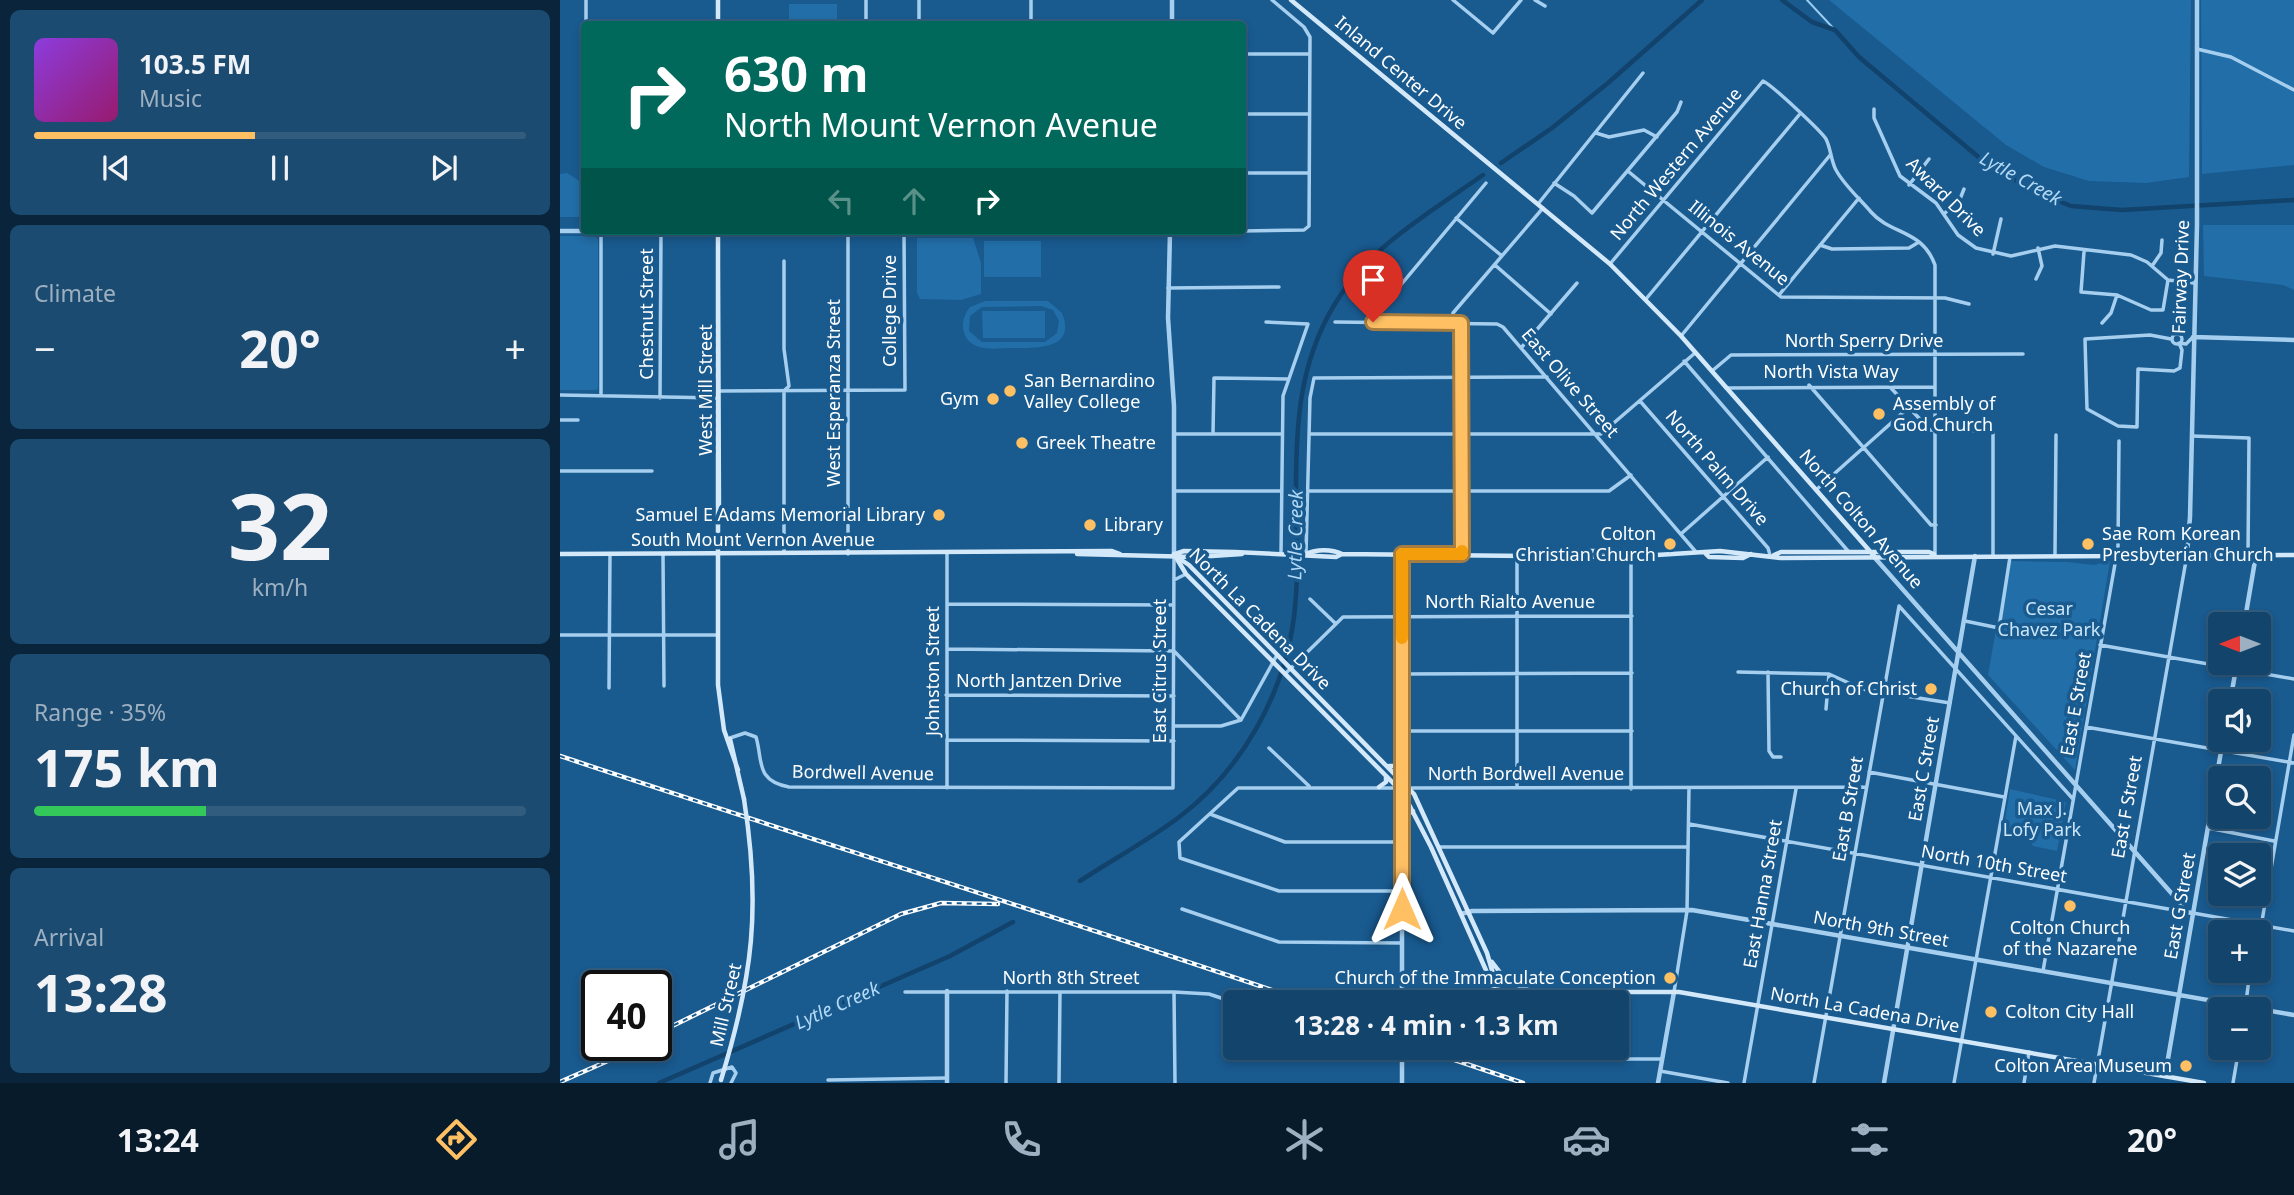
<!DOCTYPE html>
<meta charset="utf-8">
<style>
body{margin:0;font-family:"Noto Sans",sans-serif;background:#1c4b71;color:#f1f3f6;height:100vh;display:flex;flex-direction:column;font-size:26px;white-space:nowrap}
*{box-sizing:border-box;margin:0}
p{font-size:23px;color:#9db0c1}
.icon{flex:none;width:38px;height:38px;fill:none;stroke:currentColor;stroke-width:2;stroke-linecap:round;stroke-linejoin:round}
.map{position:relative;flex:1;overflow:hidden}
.side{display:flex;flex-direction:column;gap:10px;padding:10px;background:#0a253b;width:560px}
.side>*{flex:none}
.top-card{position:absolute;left:21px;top:21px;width:665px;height:214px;border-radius:7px;box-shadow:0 4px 10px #0003,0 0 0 2px #325c7e;background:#00695c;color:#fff;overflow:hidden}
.needle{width:46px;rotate:270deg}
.controls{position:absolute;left:1648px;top:612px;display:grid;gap:14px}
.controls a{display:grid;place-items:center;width:63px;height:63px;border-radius:7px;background:#13446b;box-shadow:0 4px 10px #0003,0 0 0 2px #325c7e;font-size:35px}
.speed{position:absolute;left:21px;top:970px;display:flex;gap:14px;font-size:35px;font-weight:700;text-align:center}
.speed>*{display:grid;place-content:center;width:91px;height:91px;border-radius:50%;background:#13446b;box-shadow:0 4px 10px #0003,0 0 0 2px #325c7e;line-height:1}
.speed .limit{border:4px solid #111;border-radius:10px;background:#fff;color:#111}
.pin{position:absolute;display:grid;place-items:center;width:60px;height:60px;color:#fff;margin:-72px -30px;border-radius:50% 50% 50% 0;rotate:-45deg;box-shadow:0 0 7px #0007}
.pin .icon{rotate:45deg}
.me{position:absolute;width:77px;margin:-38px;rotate:0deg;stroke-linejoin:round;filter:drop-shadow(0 0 5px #0008)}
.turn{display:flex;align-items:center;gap:24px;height:147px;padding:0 28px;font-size:32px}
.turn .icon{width:91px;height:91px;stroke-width:2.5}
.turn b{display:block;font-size:49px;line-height:60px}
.lanes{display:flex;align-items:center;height:66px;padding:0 28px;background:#0003;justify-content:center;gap:35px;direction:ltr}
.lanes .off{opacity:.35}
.big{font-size:52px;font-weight:700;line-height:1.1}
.side .widget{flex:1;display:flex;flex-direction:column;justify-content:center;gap:10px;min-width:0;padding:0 24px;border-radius:10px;background:#1c4b71}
.side .dial{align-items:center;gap:0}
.dial b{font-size:91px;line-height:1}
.song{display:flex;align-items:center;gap:21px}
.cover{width:84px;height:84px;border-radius:10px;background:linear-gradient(135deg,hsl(270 70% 55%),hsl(320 70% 35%))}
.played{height:7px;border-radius:4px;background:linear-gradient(90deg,#ffc064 45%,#325c7e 45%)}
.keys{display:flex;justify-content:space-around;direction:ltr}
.heat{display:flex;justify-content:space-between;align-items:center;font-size:38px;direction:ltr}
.charge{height:10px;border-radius:5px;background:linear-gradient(90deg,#34c759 35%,#325c7e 0)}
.trip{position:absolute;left:663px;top:990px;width:406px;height:70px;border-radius:7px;background:#13446b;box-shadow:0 4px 10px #0003,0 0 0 2px #325c7e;font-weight:700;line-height:70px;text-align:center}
.tab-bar{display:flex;height:112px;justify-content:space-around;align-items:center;background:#081b2b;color:#9db0c1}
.tab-bar .icon{width:49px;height:49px}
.tab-bar .selected{color:#ffc064}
.tab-bar b{font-size:32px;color:#f1f3f6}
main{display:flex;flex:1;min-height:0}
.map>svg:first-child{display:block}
.green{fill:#226ea8;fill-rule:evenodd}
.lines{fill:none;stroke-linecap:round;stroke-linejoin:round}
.stream{stroke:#99ccf1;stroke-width:2}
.canal{stroke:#11436c;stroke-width:4.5}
.minor{stroke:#a6cfef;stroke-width:3.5}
.tertiary{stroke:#a6cfef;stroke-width:4.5}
.secondary{stroke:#d3e9fa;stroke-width:4.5}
.rail-casing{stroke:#fff;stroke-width:4.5}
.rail{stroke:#195a8f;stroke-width:2;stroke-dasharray:5;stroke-linecap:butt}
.secondary-bridge{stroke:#d3e9fa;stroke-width:4.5}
.route-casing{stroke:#a67d41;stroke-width:18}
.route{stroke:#ffc064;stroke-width:12}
.slow{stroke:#f59e0b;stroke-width:12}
.poi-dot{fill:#ffc064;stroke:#195a8f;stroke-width:2.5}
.labels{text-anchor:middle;stroke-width:7;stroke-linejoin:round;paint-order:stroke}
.street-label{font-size:18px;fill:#fff;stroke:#195a8f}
.poi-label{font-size:18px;fill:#fff;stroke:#195a8f;text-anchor:start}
.park-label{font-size:18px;fill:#cce7fa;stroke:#195a8f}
.water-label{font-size:19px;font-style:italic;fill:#b2d9f6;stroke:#195a8f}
</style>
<main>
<section class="side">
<div class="widget">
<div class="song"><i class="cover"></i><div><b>103.5 FM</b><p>Music</p></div></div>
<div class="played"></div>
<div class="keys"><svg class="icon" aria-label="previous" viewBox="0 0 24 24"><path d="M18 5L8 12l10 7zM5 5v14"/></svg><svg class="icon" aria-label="pause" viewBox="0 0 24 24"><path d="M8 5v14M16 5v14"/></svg><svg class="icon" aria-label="next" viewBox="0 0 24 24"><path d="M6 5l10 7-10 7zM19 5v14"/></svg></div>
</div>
<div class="widget"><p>Climate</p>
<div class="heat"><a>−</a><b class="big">20°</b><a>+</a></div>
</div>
<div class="widget dial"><b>32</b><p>km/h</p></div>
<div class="widget"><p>Range · 35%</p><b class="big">175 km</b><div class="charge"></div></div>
<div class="widget"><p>Arrival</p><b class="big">13:28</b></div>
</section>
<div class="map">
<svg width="1734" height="1083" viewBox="0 0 1734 1083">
<rect width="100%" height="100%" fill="#195a8f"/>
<path class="green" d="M 1269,0 L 1631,0 L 1629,177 L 1586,183 L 1529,181 L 1484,167 L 1446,145 Z
M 1641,0 L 1734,0 L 1734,165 L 1642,174 Z
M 229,4 L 277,4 L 277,24 L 229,24 Z
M 7,173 L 24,184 L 24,217 L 0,217 L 0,174 Z
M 1643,225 L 1734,225 L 1734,290 L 1723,285 L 1644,276 Z
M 0,236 L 35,236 L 38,239 L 38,388 L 36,390 L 0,390 Z
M 357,238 L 413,238 L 421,263 L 421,294 L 401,300 L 360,299 L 357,293 Z
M 424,241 L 481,241 L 481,277 L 424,277 Z
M 425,301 L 488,301 L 502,313 C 517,350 476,348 452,348 C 442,348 429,350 419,347 C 400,341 399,320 410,307 ZM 481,306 L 493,310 L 499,321 L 497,333 L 485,342 L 422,342 L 409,331 L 410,316 L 422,307 Z
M 422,311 L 485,311 L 485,338 L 423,338 Z
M 1448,561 L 1508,562 L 1534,565 L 1550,561 L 1515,770 L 1428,675 Z
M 1450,789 L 1506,802 L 1497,851 L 1473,846 L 1468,836 L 1444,827 Z"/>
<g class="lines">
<path class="stream" d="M 1247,0 L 1275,30"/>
<path class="canal" d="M 1222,0 L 1252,22 L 1275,30 L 1299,57 L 1428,165 L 1478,193 L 1511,206 L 1562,210 L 1734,200
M 941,163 L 992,128 L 1048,83 L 1142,0
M 520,881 C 552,860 587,841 618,818 C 681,771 724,695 734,617 C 739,575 737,532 736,490 C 736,425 739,365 773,307 C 807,248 869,213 923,175
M 99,1083 L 390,956 L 453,922"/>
<path class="minor" d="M 306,0 L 306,24
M 359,0 L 359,24
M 471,0 L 471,24
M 893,0 L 933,33 L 961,0
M 975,0 L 985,6
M 26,24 L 26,0
M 1637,49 L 1671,57 L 1734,90
M 682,54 L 750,54
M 1314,109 L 1314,118 L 1340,176 L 1376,203 L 1398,235 L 1416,248 L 1451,256 L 1495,246 L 1571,255 L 1587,262 L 1608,280 L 1634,283
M 682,114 L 749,114
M 1036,133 L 1049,137 L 1084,130 L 1097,137
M 1069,172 L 1221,297 L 1385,298 L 1409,304
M 682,173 L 749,173
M 994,183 L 1014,196 L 1032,213 L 1117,112 L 1121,102
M 1349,185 L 1369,159
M 978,204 L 1083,73
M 1385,213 L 1400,199 L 1404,189
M 896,218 L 942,256
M 41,231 L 41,394
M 288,231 L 288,554
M 682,231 L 744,230 L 749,226 L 750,37 L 744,27 L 712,0
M 1260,245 L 1272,249 L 1349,248 L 1359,242
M 1524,252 L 1521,292 L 1557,295 L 1591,310 L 1603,310 L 1608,280
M 1433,254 L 1441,219
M 224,261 L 224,349 L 229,386 L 224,391 L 224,553
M 1050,264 L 1203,81 C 1212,85 1261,131 1266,139 C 1271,149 1271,161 1276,170 C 1284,185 1300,199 1311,212 C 1331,235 1362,229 1375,265 L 1375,555
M 935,265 L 991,314
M 1592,266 L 1601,253 L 1602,240
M 1476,279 L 1482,266 L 1478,248
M 608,288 L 719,287
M 1219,295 L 1299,198
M 1086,299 L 1239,115
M 706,322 L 748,324 L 723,396 L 721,554
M 775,322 L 937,324 L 943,327 L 1136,552
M 813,322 L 814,317 L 926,183
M 891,323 L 893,313 L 983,208
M 901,323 L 902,554
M 1542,323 L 1551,313 L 1557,295
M1612 339a5 5 0 1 1 10 0a5 5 0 1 1-10 0Z
M 1121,336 L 1271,154
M 1611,339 L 1590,335 L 1525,339 L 1527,409 L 1558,426 L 1577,427 L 1578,369 L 1614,371 L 1620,368 L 1622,350 L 1619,343 L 1626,344 L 1633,337
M 961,348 L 1017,283
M 1124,361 L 1288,551
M 1152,371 L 1171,355 L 1463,354
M 1249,385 L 1371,525 L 1376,525
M 1330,387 L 1370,430 L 1433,431 L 1433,555
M 1166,388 L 1375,387
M 160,391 L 345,390 L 344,232
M 0,395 L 158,398
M 100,398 L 101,231
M 1080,401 L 1208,548 L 1210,555
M 0,420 L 18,420
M 614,434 L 721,434
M 653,434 L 654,378 L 728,379
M 749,434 L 1041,434 L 1135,353
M 1632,436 L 1689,438 L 1688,555
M 0,471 L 92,471
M 1256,490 L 1348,408
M 614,491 L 722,491
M 748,491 L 1049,491 L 1071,475
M 1122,533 L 1208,457
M 103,554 L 104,686
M 387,554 L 387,788
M 746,554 L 750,398 L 754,378 L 987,377
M 1495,554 L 1496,435
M 957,556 L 957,788
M 614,580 L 626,574
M 750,599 L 776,624
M 387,604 L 614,605
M 1405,621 L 1439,628 L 1450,557
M 0,635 L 158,635
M 1540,645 L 1734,679
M 387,649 L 614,651 L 681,720
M 1178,672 L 1269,674 L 1302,689 L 1390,703
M 1208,672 L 1209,751 L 1213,757 L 1221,757
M 725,674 L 783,617 L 1072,616
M 843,674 L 1072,673
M 49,688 L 50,554
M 386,695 L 614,696
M 1266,709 L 1269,674
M 614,726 L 661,726 L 681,720 L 717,655
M 1526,727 L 1734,763
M 842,731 L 1072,731
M 170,738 L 185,733 L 196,737 C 203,760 195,781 229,787 L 613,788 L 614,556
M 387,740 L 614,741
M 709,748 L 749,786
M 1309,772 L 1444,797
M 838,788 L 678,788 L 619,842 L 620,858 L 719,891 L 842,891
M 849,788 L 1306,787
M 1071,789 L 1071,556
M 650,814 L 725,842 L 842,842
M 1129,824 L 1625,912
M 1648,828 L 1714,841
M 879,847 L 1128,847
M 622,909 L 719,942 L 842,943
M 1633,913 L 1734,931
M 1697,933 L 1702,921 L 1734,735
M 1483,971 L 1558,547 L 1559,441
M 861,991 L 938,992 L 948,1003
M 345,992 L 614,992 L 649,994 L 676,1003
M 614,992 L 615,1083
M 1114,992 L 1127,911 L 1129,788
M 1685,1010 L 1690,971
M 811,1048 L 828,1054
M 949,1048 L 949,1059 L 1102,1059
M 1100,1071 L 1168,1083
M 268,1080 L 387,1078
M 150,1083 L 153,1073 L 172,1067 L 176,1073 L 171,1083
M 446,1083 L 447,991
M 499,1083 L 500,992
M 1184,1083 L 1236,789
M 1254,1083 L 1339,606 L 1513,799
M 1394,1083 L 1456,736
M 1464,1083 L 1469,1052
M 1534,1083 L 1627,555
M 1673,1083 L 1679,1048"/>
<path class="tertiary" d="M 612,24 L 612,0
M 0,231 L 24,231
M 134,231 L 610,232
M 610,232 L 608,318 L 614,406 L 614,554
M 1633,337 L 1734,340
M 842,554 L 842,1003
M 1627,555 L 1630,517 L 1637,225 L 1637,0
M 1315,558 L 1621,904 L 1625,912 L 1633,913
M 1684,625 L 1696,555
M 1670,702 L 1677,663
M 901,914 L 912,911 L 1132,910 L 1734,1015
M 1605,1076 L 1663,740
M 387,1083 L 387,991
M 842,1083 L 842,1048
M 1098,1083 L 1114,992
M 1324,1083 L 1415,556"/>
<path class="secondary" d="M 731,0 L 1050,264 L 1121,336 L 1315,557
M 158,24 L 158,0
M 158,231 L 158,685 L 164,730 L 178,770
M 158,262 L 159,515
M 0,554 L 552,551 L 560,554
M 517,554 L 637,557 L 682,554
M 614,554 L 626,574 L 843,793 L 871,847 L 933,986 L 945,994 L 959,992
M 615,554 L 624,551 L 675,552 L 776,557 L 782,554
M 746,554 C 756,549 772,549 782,554 L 1065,557 L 1160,551 L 1221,558 L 1734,555
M 1004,554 L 1011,551 L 1065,551 L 1071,554
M 1146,554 L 1149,557 L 1183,558 L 1191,554
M 1557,554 L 1561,552 L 1621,551 L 1627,555
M 614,555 L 629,565 L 854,794 L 927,953 L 938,991
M 1214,555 L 1221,552 L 1369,552 L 1374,554
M 170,739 L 184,799
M 829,766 L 836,766 L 843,760
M 819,787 L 826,782 L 826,776
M 842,817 L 853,811
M 932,962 L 945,979 L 968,990
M 938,992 L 1119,992 L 1644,1083"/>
<g class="rail-casing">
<path id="rail" d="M 0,756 C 250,839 501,918 750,1003
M 96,1034 L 341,914 L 381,903 L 438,904
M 859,1048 L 963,1083
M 0,1082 L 84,1045"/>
</g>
<use href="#rail" class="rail"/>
<path class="secondary-bridge" d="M 161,1080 C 193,976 201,907 184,799"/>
</g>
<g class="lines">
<g class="route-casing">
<path id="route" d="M 813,322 L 901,323 L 902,554 L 842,554 L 842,909"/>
</g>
<use href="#route" class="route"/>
<path class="slow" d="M 842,638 L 842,554 L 902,554 L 902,551"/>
</g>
<g class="poi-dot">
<circle cx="450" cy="391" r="7"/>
<circle cx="433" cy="399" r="7"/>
<circle cx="1319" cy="414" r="7"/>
<circle cx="462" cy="443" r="7"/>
<circle cx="379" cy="515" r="7"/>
<circle cx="530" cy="525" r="7"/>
<circle cx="1110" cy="544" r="7"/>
<circle cx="1528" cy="544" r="7"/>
<circle cx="1371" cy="689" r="7"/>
<circle cx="1510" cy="906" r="7"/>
<circle cx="1110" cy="978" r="7"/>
<circle cx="1431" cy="1012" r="7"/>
<circle cx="1626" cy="1066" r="7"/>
</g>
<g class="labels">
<g class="street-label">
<text transform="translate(841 73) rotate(40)" y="6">Inland Center Drive</text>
<text transform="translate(1116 164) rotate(-50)" y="6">North Western Avenue</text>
<text transform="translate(1386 197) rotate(45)" y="6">Award Drive</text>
<text transform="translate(1179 243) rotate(39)" y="6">Illinois Avenue</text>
<text transform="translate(1621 277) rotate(-88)" y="6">Fairway Drive</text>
<text transform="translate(330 311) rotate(-90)" y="6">College Drive</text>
<text transform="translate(87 314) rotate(-90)" y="6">Chestnut Street</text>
<text x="1304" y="347">North Sperry Drive</text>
<text x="1271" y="378">North Vista Way</text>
<text transform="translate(1010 383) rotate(49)" y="6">East Olive Street</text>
<text transform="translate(146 390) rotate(-90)" y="6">West Mill Street</text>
<text transform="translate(274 393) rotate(-90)" y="6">West Esperanza Street</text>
<text transform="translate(1157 468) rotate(49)" y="6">North Palm Drive</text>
<text transform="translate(1301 519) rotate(49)" y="6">North Colton Avenue</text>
<text x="193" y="546">South Mount Vernon Avenue</text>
<text x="950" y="608">North Rialto Avenue</text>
<text transform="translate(700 619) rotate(45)" y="6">North La Cadena Drive</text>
<text transform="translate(373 671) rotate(-90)" y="6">Johnston Street</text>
<text transform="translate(600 671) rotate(-90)" y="6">East Citrus Street</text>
<text x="479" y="687">North Jantzen Drive</text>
<text transform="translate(1516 704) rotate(-80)" y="6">East E Street</text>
<text transform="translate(1364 769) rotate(-80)" y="6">East C Street</text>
<text transform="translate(303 773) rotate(1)" y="6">Bordwell Avenue</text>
<text x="966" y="780">North Bordwell Avenue</text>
<text transform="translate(1567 807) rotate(-80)" y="6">East F Street</text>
<text transform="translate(1288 809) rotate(-80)" y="6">East B Street</text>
<text transform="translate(1434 864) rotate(10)" y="6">North 10th Street</text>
<text transform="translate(1203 894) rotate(-80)" y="6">East Hanna Street</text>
<text transform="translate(1620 906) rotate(-80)" y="6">East G Street</text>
<text transform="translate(1321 929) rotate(10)" y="6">North 9th Street</text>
<text x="511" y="984">North 8th Street</text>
<text transform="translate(166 1005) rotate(-77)" y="6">Mill Street</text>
<text transform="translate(1305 1010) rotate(10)" y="6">North La Cadena Drive</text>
</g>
<g class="poi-label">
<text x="464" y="387">San Bernardino<tspan x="464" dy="21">Valley College</tspan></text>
<text x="419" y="405" text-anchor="end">Gym</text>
<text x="1333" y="410">Assembly of<tspan x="1333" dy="21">God Church</tspan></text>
<text x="476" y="449">Greek Theatre</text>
<text x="365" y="521" text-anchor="end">Samuel E Adams Memorial Library</text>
<text x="544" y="531">Library</text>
<text x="1096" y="540" text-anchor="end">Colton<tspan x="1096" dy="21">Christian Church</tspan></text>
<text x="1542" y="540">Sae Rom Korean<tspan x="1542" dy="21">Presbyterian Church</tspan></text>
<text x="1357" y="695" text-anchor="end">Church of Christ</text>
<text x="1510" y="934" text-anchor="middle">Colton Church<tspan x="1510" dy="21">of the Nazarene</tspan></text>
<text x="1096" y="984" text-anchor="end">Church of the Immaculate Conception</text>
<text x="1445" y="1018">Colton City Hall</text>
<text x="1612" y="1072" text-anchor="end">Colton Area Museum</text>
</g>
<g class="park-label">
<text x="1489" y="615">Cesar<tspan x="1489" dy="21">Chavez Park</tspan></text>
<text x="1482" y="815">Max J.<tspan x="1482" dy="21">Lofy Park</tspan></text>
</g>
<g class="water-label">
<text transform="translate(1461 178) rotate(29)" y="7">Lytle Creek</text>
<text transform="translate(735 535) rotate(-89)" y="7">Lytle Creek</text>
<text transform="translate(277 1005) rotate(-24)" y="7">Lytle Creek</text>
</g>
</g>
</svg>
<div class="controls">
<a><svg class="needle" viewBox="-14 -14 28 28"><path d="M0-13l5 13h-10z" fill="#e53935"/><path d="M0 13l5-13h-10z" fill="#9db0c1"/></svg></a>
<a><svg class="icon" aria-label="sound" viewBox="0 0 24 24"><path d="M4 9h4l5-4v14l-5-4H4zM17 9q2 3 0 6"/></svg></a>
<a><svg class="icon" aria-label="search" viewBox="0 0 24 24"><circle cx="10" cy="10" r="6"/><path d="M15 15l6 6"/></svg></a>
<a><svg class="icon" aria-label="layers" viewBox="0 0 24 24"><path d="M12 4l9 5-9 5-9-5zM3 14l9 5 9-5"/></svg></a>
<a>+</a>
<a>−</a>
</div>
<div class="speed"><div class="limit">40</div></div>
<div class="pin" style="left:813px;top:322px;background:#d93025"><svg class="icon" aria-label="arrive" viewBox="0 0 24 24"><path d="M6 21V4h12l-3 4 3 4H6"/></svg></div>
<svg class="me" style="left:842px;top:909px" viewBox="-20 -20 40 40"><path d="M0-17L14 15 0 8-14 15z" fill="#ffc064" stroke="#fff" stroke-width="4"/></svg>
<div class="trip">13:28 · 4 min · 1.3 km</div>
<div class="top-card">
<div class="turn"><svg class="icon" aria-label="right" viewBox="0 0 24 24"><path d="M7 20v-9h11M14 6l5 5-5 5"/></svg><div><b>630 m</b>North Mount Vernon Avenue</div></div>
<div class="lanes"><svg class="icon off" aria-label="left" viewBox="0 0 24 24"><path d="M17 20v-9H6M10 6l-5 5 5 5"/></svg><svg class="icon off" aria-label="ahead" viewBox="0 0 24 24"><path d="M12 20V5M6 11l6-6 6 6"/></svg><svg class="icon" aria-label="right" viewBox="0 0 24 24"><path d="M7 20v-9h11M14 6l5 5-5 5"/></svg></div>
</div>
</div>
</main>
<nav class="tab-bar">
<b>13:24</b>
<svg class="icon selected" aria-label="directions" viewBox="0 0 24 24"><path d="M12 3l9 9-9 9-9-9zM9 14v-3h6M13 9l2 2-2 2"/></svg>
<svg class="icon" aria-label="music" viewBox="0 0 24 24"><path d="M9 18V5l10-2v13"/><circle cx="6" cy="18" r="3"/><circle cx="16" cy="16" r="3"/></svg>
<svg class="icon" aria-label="phone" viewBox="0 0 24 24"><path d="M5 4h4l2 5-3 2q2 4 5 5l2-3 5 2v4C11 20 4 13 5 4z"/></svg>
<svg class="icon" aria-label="climate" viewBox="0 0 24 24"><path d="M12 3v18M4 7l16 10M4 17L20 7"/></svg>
<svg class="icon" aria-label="car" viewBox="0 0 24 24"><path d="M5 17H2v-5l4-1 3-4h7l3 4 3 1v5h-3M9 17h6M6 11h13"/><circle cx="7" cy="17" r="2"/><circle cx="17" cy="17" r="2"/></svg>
<svg class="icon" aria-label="filters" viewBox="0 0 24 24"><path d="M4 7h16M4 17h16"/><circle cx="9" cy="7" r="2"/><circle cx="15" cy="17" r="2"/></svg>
<b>20°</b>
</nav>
